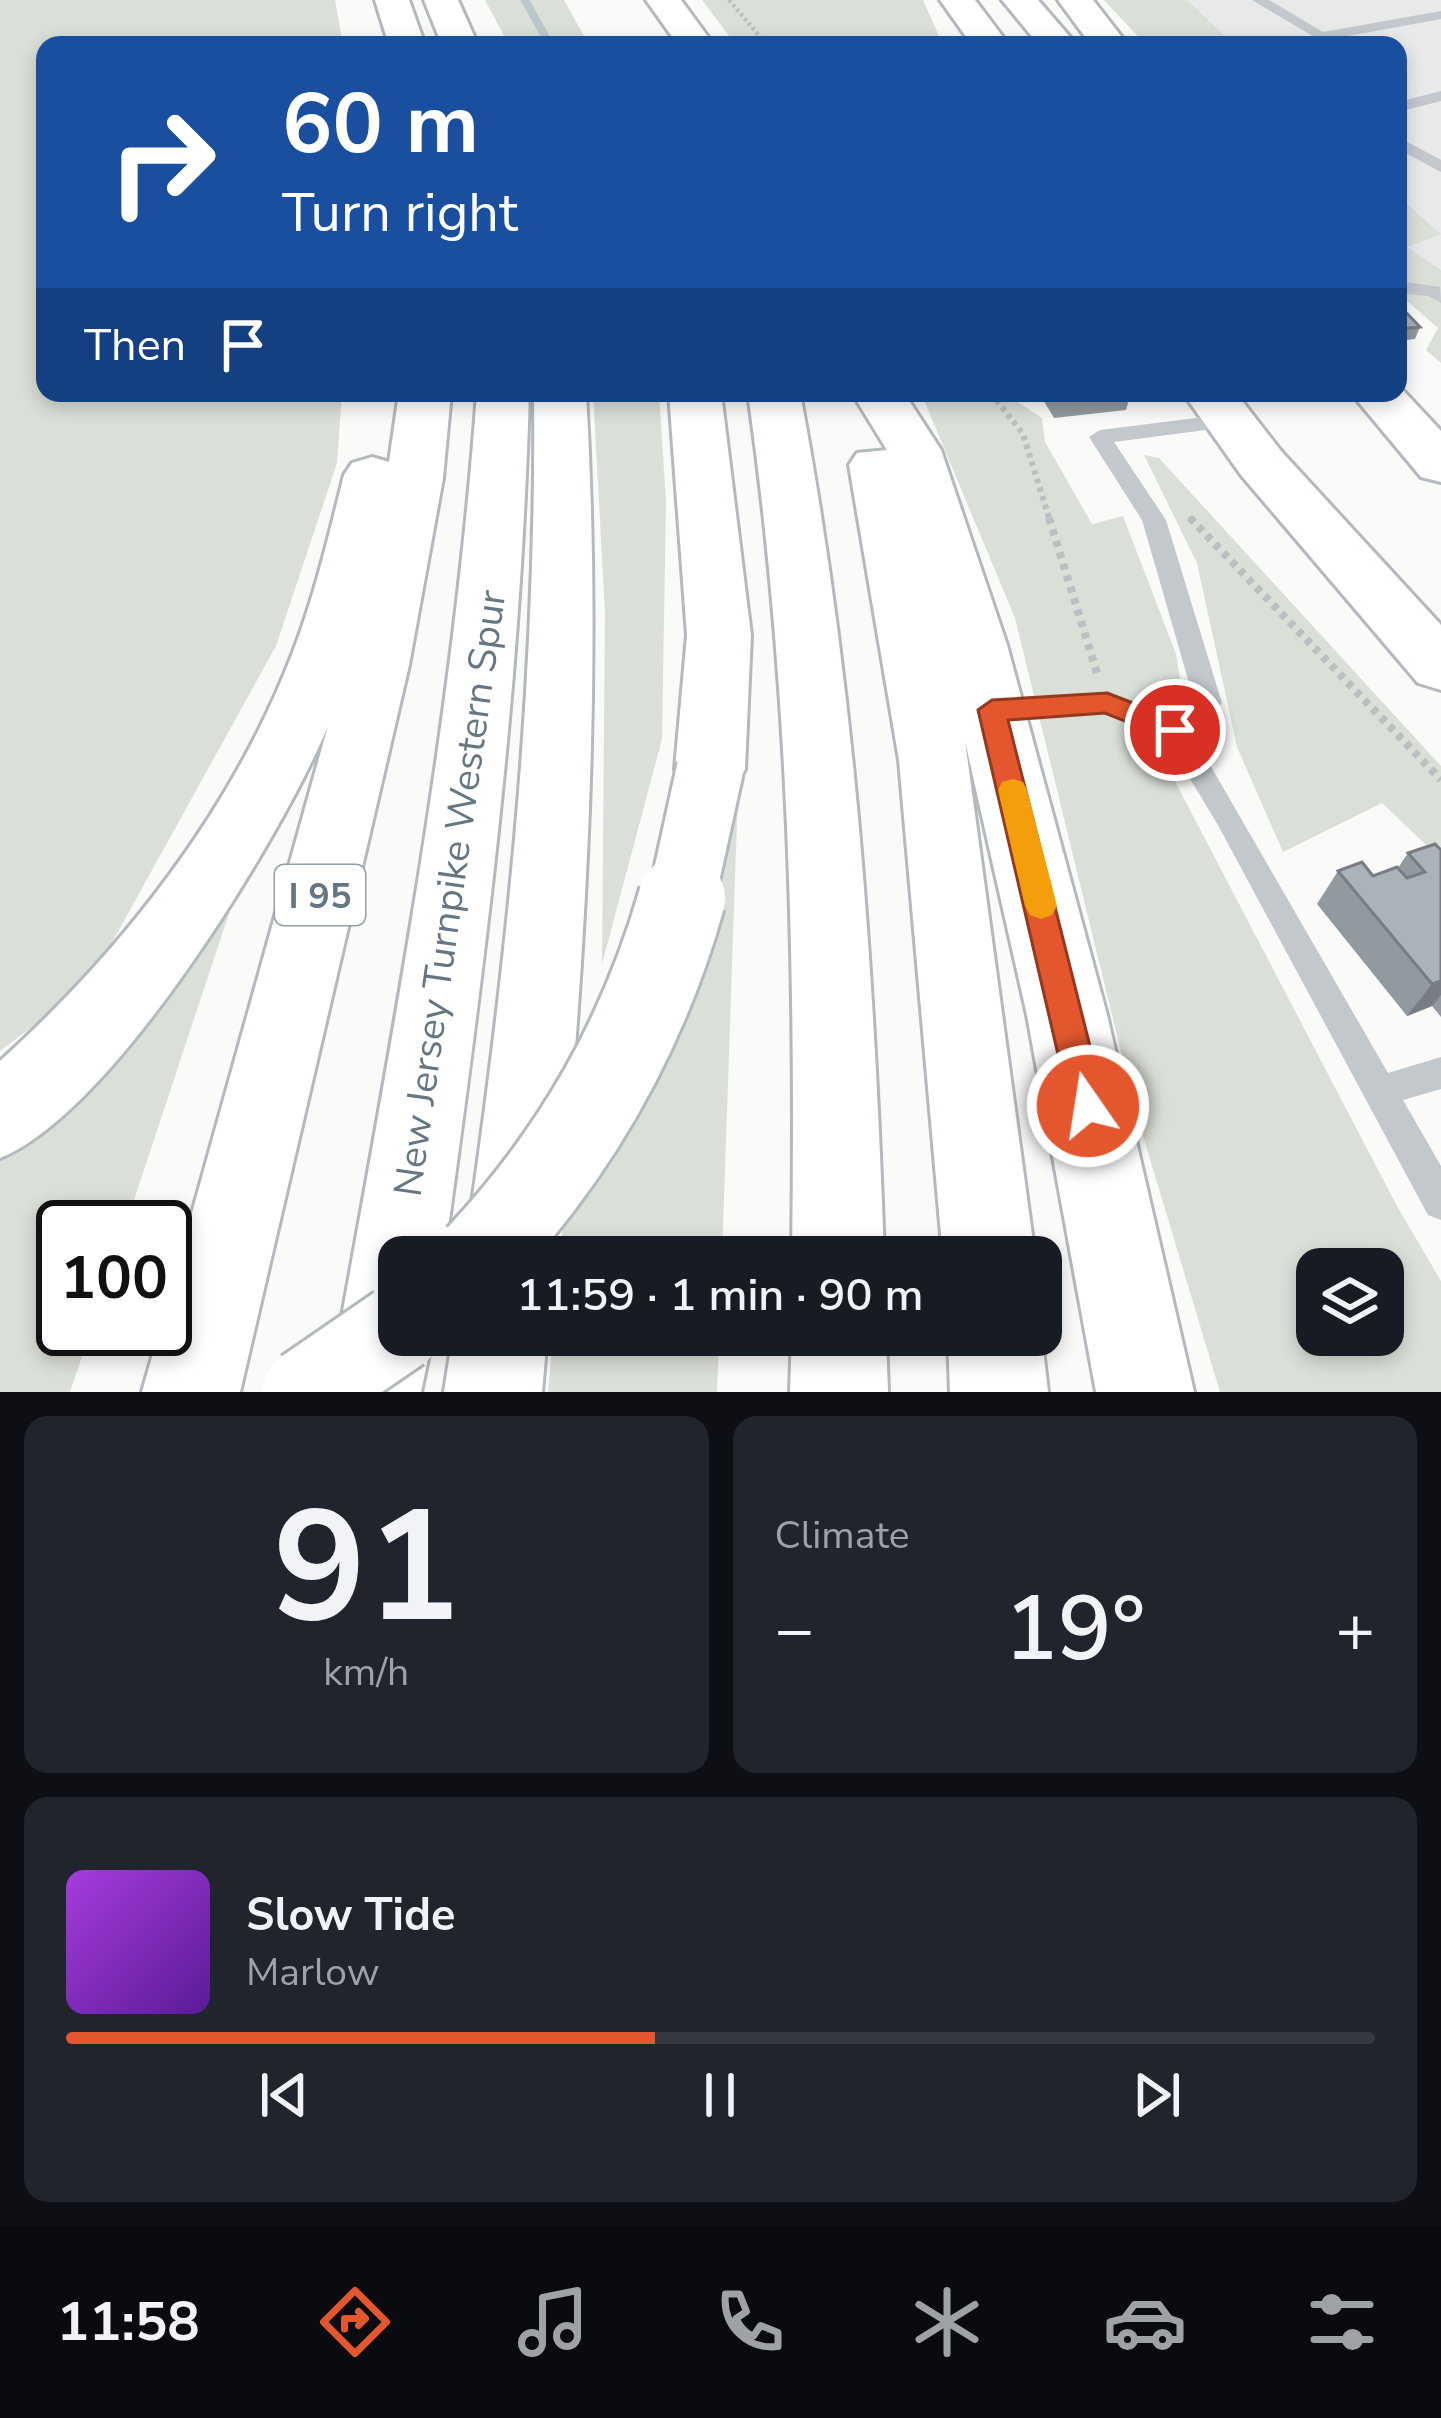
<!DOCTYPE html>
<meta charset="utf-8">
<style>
body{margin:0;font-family:"Nunito Sans",sans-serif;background:#20242c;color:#f1f3f6;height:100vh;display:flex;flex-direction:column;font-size:45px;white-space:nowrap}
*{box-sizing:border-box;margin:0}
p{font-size:39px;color:#9ea1a6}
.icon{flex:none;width:66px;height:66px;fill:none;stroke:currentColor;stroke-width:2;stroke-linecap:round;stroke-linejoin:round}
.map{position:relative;height:1392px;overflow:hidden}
.side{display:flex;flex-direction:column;gap:24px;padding:24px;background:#0d0f14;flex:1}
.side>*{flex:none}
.guide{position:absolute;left:36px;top:36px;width:1371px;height:366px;border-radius:24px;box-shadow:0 6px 18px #0003;background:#1a4fa0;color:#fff;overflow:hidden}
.controls{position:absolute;left:1296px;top:1248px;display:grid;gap:24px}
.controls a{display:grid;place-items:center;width:108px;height:108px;border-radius:24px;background:#171b24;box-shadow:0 6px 18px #0003;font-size:60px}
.speed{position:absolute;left:36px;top:1200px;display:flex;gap:24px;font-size:60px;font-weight:700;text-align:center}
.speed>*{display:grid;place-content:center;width:156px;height:156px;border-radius:50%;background:#171b24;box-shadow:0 6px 18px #0003;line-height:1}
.speed .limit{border:6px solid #111;border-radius:18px;background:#fff;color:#111}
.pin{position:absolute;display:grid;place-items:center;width:102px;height:102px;color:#fff;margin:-51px;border:6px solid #fff;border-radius:50%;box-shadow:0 3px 12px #0007}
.me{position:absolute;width:132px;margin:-66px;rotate:347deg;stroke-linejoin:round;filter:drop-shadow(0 0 9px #0008)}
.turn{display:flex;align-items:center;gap:42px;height:252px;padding:0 48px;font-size:54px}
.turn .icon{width:156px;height:156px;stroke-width:2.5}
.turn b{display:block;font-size:84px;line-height:102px}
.then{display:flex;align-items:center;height:114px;padding:0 48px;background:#0003;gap:24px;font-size:45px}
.big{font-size:90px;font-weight:600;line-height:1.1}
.side .tile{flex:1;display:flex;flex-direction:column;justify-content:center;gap:18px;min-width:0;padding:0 42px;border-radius:24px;background:#20242c}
.side .dial{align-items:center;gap:0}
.dial b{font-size:156px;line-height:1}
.song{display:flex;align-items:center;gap:36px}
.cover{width:144px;height:144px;border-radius:18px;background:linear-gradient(135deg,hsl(280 70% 55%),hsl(270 70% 35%))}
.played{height:12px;border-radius:6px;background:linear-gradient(90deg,#e4572e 45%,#363941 45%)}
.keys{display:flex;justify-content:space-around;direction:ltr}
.heat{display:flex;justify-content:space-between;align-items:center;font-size:66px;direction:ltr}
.side .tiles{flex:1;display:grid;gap:24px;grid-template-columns:1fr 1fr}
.tile:last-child{grid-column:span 2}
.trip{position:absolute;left:378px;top:1236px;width:684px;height:120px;border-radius:24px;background:#171b24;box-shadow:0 6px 18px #0003;font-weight:600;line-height:120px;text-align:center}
.dock{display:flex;height:192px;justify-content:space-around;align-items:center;background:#090b0e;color:#9ea1a6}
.dock .icon{width:84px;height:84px}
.dock .on{color:#e4572e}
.dock b{font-size:54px;color:#f1f3f6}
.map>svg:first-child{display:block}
.built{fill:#e8e9e9}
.green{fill:#dadfd7;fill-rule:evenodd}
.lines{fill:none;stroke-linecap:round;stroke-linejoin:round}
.stream{stroke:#bbc7cb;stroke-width:8}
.highway-casing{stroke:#b4b9bd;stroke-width:6}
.path-far2{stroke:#bbbfc2;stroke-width:4.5;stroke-dasharray:3 3;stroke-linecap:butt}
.path-far1{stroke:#bbbfc2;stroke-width:6;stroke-dasharray:4.5 4.5;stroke-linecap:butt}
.path{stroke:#bbbfc2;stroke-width:8;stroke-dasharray:6 6;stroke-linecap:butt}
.lane{fill:#c3c8cc;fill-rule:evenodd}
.highway{fill:#fff;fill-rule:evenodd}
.highway-bridge-far1-casing{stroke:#b4b9bd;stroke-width:72;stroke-linecap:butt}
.highway-bridge-casing{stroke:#b4b9bd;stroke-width:92;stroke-linecap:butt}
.highway-bridge-far1{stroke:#fff;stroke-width:66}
.highway-bridge{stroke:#fff;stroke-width:86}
.wall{fill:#929a9f}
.shaded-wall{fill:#777d82}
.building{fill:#aab3b9;stroke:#777d82;stroke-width:3}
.route{fill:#e4572e;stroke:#94391e;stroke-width:3}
.slow{fill:#f59e0b}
.labels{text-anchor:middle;stroke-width:12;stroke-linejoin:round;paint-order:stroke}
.shield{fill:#fff;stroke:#939fa8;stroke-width:3}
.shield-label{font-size:36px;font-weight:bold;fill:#657683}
.street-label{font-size:39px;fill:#657683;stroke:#fff}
</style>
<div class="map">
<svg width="1441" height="1392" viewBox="0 0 1441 1392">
<rect width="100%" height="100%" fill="#fafaf8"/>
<path class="built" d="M 1187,0 L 1441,0 L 1441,270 L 1405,247 L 1440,233 L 1398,194 L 1398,45 L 1235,45 Z"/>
<path class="green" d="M 0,0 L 335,0 L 343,45 L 45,45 L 45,393 L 342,393 L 337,463 L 276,646 L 89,984 L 0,1051 Z
M 485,0 L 564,0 L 589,45 L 509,45 Z
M 702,0 L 923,0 L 943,45 L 736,45 Z
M 1104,0 L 1187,0 L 1235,45 L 1146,45 Z
M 1398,195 L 1441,234 L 1407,247 L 1441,270 L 1441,363 L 1426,350 L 1438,328 L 1398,293 Z
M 593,393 L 659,393 L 666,501 L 662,739 L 602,964 L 605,612 Z
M 921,393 L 1004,393 L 1042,418 L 1045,442 L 1092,524 L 1123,516 L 1176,654 L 1183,697 L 1157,747 L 1398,1208 L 1441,1281 L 1441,1392 L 1220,1392 L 1135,1109 L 1015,618 ZM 1317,1269 L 1383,1269 L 1383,1335 L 1317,1335 Z
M 1144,455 L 1159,458 L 1441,766 L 1441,859 L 1382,803 L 1283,852 L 1237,747 L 1197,563 Z
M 739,761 L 722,1257 L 560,1257 L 564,1214 Z
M 242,874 L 125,1227 L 63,1227 L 63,1329 L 91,1329 L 70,1392 L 0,1392 L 0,1141 Z
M 553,1335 L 719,1335 L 717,1392 L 548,1392 Z"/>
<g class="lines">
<path class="stream" d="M 525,0 L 550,45"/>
<g class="highway-casing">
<path id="highway" d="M 375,0 L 409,0 L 425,45 L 389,45 Z
M 424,0 L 458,0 L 478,45 L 442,45 Z
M 646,0 L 681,0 L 714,45 L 678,45 Z
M 940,0 L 975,0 L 1009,45 L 972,45 Z
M 1002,0 L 1038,0 L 1077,45 L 1039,45 Z
M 1058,0 L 1093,0 L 1128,45 L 1091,45 Z
M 1398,385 L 1441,431 L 1441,482 L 1421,477 L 1351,393 L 1398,393 Z
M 399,393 L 451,393 L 443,478 L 409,665 L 240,1392 L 142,1392 L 160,1329 L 165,1329 L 165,1310 L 328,726 C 280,840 113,1113 0,1158 L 0,1061 C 124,949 233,809 293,652 C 315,595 329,535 344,475 L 352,463 L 372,457 L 389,462 Z
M 477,393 L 529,393 C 521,684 484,969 444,1257 L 399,1257 L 399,1335 L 433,1335 L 421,1392 L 337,1392 L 331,1377 C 390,1050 453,725 477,393 Z
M 534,393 L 586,393 C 602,669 587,943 560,1218 L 547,1250 C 524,1259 506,1259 483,1250 L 470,1218 C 509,944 537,670 534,393 Z
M 669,393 L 721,393 L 751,635 L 745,769 L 735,788 L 710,796 L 685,788 L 675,769 L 687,635 Z
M 748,393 L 800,393 C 854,679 874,966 884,1257 L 792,1257 C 796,967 789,680 748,393 Z
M 852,393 L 904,393 L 941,450 L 1007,645 L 1107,1015 L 1194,1392 L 1096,1392 L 1027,1015 L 965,741 L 1035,1257 L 943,1257 L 899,760 L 849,465 L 857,453 L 887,450 Z
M 1183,393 L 1236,393 L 1281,451 L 1441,625 L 1441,690 L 1418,683 L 1241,475 Z
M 1041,1332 L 1048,1392 L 950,1392 L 948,1335 Z
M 453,1335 L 547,1335 L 542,1392 L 444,1392 Z
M 792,1335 L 886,1335 L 888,1392 L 790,1392 Z"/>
</g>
<path class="path-far2" d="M 729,0 L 767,45"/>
<path class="path-far1" d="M 991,393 L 1023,434 L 1050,521
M 1189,517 L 1193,521"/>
<path class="path" d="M 1049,518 L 1097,673
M 1190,518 L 1441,780"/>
<path class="lane" d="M 1252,0 L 1269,0 L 1323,32 L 1441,11 L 1441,19 L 1321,41 Z
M 1441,91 L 1441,101 L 1398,112 L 1398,102 Z
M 1398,137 L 1441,160 L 1441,172 L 1398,149 Z
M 1398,281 L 1440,287 L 1441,303 L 1428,296 L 1398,293 Z
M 1228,414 L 1239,421 L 1236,426 L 1114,442 L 1166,520 L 1222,703 L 1191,732 L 1388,1073 L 1441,1057 L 1441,1089 L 1403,1100 L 1441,1166 L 1441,1220 L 1428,1215 L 1219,827 L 1165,737 L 1105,713 L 992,721 L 982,718 L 978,711 L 982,704 L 992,701 L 1107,693 L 1172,717 L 1194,700 L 1142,520 L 1089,437 L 1100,430 Z"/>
<use href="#highway" class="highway"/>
<g class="highway-bridge-far1-casing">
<path id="highway-bridge-far1" d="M 681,901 L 710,769"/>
</g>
<g class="highway-bridge-casing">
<path id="highway-bridge" d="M 479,1257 C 576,1153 643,1036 682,898
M 306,1392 L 399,1328"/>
</g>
<use href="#highway-bridge-far1" class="highway-bridge-far1"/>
<use href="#highway-bridge" class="highway-bridge"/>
</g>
<path class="wall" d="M 1398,304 L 1420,327 L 1415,339 L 1398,341 Z
M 1039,393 L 1131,393 L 1126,410 L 1054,418 Z
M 1441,850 L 1441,1017 L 1432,1006 L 1407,1016 L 1317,904 L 1338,871 L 1373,876 L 1398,868 L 1408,853 Z"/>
<path class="shaded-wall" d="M 1441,981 L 1441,995 L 1432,1006 L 1407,1016 L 1432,984 Z"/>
<path class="building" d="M 1398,304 L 1420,327 L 1398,329 Z
M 1435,844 L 1441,850 L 1441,981 L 1432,984 L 1338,871 L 1362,862 L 1373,876 L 1397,867 L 1407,878 L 1425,872 L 1408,853 Z"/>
<path class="route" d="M 1107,693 L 1185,723 L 1189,730 L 1175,741 L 1105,713 L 1008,720 L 1105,1106 L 1100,1118 L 1088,1123 L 1075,1118 L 1070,1106 L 978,710 L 992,700 Z"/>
<path class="slow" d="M 1013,779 L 1023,782 L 1027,790 L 1057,906 L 1052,915 L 1041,919 L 1030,915 L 1025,906 L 998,790 L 1002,782 Z"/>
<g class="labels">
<rect class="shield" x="275" y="865" width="90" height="60" rx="9"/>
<g class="shield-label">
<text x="320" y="908">I 95</text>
</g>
<g class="street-label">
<text transform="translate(449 893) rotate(-82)" y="14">New Jersey Turnpike Western Spur</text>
</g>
</g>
</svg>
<div class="controls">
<a><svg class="icon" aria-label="layers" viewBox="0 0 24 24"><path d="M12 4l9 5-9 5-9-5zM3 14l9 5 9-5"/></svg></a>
</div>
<div class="speed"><div class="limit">100</div></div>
<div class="pin" style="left:1175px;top:730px;background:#d93025"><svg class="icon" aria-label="arrive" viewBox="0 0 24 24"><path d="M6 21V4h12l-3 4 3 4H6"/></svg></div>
<svg class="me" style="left:1088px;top:1106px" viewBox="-20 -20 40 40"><circle r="17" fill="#e4572e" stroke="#fff" stroke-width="3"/><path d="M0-11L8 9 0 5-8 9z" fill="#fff"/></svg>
<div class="trip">11:59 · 1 min · 90 m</div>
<div class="guide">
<div class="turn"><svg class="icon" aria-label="right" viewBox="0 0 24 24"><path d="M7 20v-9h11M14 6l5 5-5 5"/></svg><div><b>60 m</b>Turn right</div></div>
<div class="then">Then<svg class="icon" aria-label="arrive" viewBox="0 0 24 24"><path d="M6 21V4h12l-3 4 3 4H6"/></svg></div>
</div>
</div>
<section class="side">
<div class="tiles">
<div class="tile dial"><b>91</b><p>km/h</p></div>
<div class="tile"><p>Climate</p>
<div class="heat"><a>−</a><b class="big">19°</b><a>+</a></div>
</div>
<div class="tile">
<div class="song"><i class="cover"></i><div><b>Slow Tide</b><p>Marlow</p></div></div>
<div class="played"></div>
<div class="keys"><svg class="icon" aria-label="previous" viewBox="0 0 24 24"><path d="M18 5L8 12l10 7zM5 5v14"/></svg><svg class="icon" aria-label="pause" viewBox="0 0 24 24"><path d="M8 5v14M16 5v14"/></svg><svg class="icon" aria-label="next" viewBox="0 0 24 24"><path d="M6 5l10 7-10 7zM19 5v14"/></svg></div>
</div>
</div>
</section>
<nav class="dock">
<b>11:58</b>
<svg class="icon on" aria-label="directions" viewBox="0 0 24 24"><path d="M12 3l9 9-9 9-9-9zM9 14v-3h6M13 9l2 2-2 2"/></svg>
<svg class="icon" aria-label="music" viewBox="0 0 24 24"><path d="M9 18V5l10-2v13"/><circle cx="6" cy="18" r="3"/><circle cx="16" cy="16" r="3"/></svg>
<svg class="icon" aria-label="phone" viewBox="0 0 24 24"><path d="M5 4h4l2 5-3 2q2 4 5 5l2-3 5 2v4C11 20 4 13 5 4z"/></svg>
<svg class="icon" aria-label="climate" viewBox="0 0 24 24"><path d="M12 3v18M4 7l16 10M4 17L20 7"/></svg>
<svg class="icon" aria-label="car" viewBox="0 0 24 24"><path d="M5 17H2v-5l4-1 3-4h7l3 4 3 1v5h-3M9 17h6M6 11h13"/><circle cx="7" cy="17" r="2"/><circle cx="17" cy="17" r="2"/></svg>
<svg class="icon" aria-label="filters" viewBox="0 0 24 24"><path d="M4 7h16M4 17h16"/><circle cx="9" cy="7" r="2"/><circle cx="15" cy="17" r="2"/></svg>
</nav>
